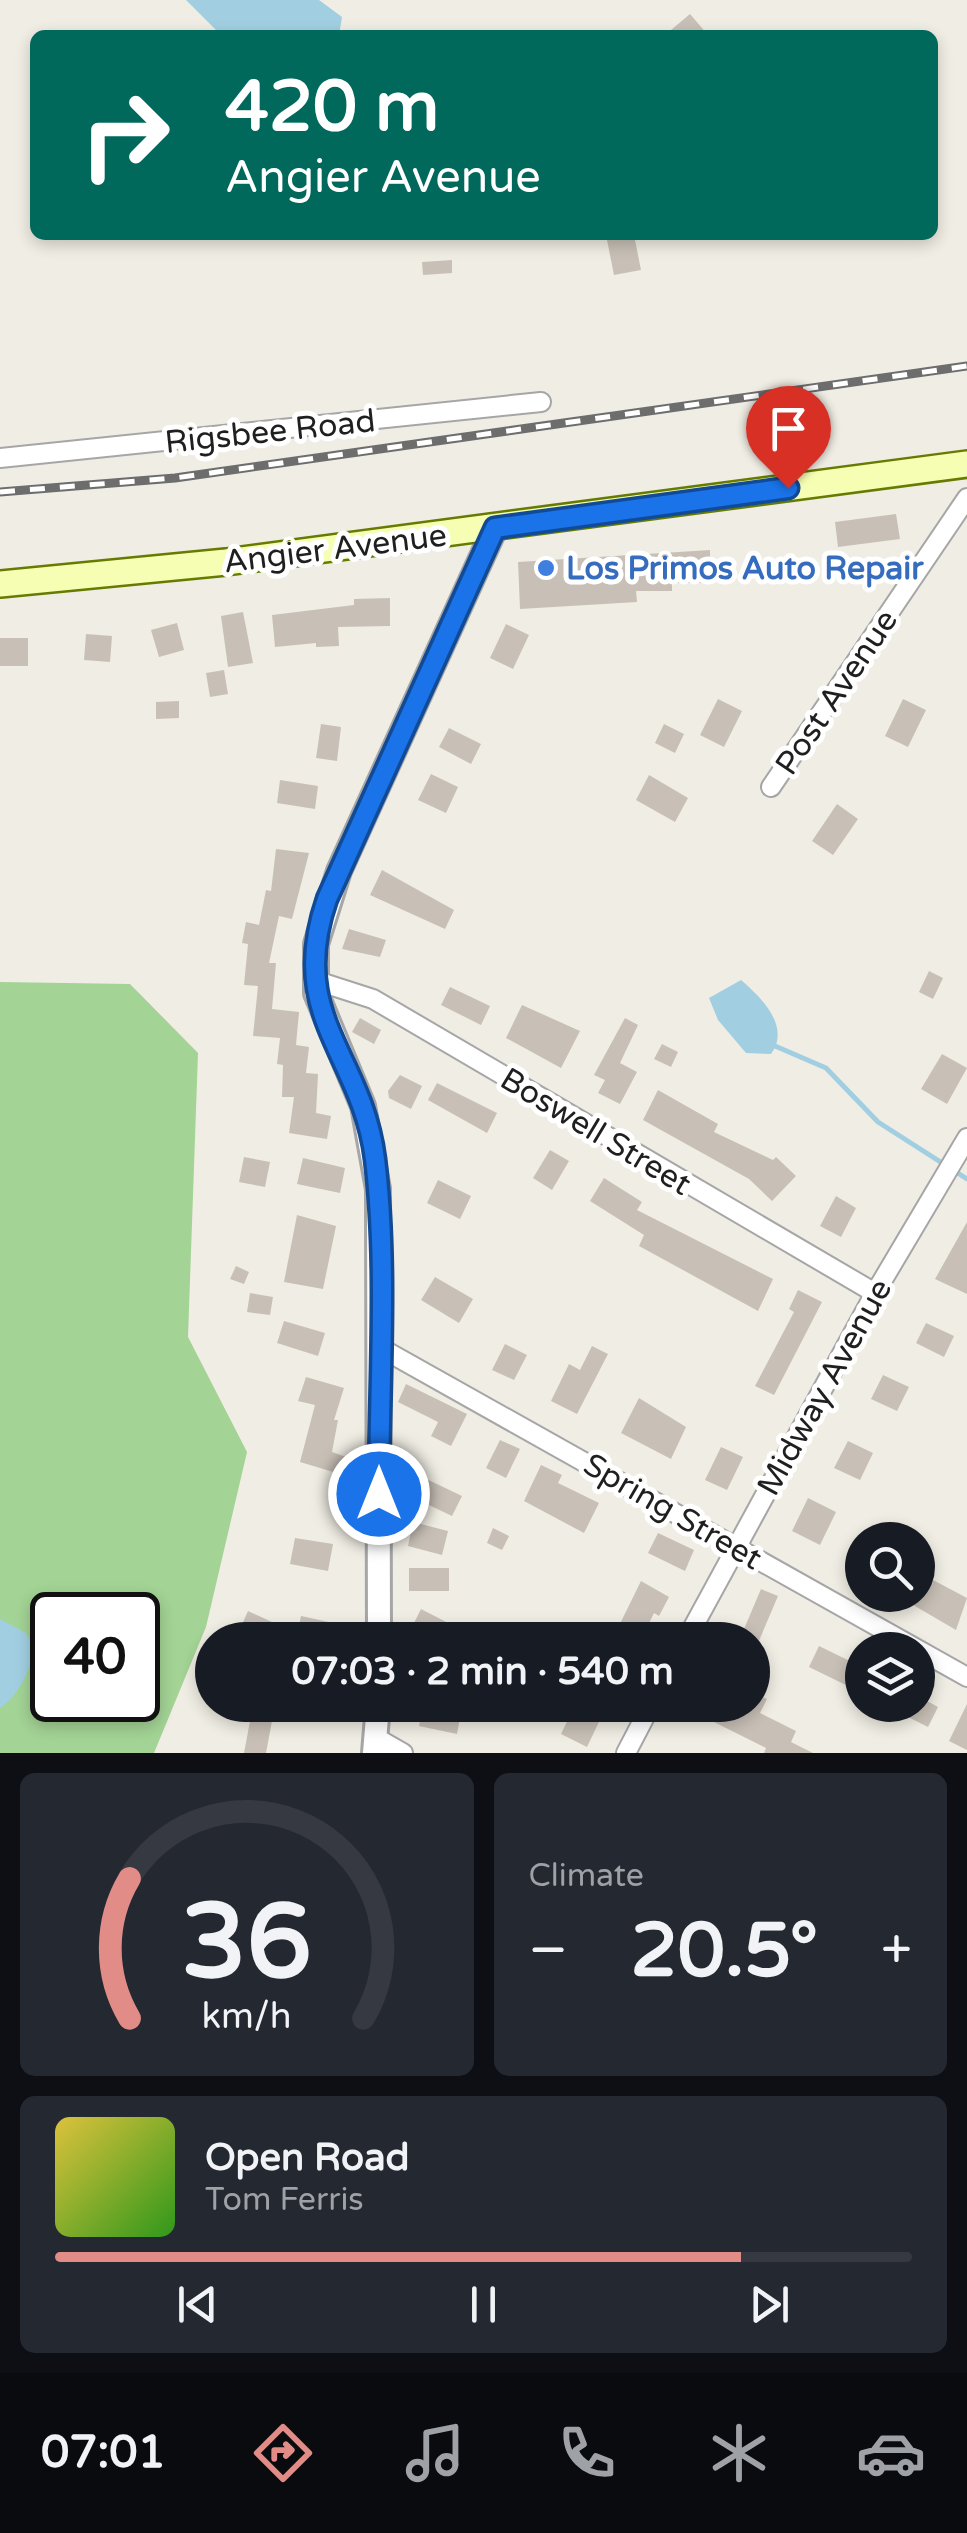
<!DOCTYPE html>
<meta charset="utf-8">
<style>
body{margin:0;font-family:"Varela Round",sans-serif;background:#242831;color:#f1f3f6;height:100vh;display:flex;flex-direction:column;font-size:38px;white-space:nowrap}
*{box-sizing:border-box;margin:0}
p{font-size:32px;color:#9ea1a6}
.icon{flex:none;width:55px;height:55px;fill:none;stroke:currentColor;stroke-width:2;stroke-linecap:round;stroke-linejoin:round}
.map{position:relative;height:1753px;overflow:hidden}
.panel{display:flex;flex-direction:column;gap:20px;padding:20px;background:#0d0f14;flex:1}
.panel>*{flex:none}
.hud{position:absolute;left:30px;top:30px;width:908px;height:210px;border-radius:15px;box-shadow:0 5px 15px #0003;background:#00695c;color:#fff;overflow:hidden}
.controls{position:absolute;left:845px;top:1522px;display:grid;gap:20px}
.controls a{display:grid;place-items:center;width:90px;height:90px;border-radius:50%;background:#171b24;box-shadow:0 5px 15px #0003;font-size:50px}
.speed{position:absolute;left:30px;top:1592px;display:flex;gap:20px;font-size:50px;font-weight:700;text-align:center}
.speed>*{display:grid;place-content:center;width:130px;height:130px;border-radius:50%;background:#171b24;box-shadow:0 5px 15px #0003;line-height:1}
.speed .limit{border:5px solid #111;border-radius:15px;background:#fff;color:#111}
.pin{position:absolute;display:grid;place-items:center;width:85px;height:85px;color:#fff;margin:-102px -42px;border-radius:50% 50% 50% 0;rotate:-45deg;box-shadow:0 0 10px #0007}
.pin .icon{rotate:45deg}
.me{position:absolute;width:110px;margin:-55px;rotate:0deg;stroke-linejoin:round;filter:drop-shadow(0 0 8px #0008)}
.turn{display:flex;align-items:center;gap:35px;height:210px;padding:0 30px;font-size:45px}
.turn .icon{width:130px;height:130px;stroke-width:2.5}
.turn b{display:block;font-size:70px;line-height:85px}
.big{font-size:75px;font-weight:700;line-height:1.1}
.panel .widget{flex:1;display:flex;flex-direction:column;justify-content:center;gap:15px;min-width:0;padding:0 35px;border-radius:15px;background:#242831}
.panel .dial{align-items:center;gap:0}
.dial svg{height:260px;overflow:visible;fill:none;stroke:#363941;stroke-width:7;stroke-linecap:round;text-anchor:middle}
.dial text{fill:#f1f3f6;stroke:none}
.song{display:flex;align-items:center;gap:30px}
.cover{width:120px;height:120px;border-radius:15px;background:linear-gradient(135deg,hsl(50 70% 55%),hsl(110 70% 35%))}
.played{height:10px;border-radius:5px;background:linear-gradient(90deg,#e18c87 80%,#363941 80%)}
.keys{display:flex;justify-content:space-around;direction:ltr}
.heat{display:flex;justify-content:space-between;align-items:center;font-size:55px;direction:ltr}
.panel .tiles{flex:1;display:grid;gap:20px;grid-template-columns:1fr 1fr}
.widget:last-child{grid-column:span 2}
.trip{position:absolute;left:195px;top:1622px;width:575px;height:100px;border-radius:50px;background:#171b24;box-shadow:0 5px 15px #0003;font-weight:700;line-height:100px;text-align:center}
.menu{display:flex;height:160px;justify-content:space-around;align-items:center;background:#090b0e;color:#9ea1a6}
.menu .icon{width:70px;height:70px}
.menu .selected{color:#e18c87}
.menu b{font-size:45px;color:#f1f3f6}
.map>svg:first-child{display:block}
.forest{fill:#a3d395;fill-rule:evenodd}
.water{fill:#a1cfe1}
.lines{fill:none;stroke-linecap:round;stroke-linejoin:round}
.stream{stroke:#a1cfe1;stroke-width:5}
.building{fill:#c8c0b7}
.minor-casing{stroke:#a6a6a6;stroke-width:22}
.tertiary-casing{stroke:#a6a6a6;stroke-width:28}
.secondary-casing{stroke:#667b00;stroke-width:30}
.minor{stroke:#fff;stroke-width:18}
.tertiary{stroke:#fff;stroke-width:22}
.secondary{stroke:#f6feb4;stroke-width:25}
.rail-casing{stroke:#6d6d6d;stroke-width:9}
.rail{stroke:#fff;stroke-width:5;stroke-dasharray:15;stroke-linecap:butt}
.route-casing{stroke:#114b97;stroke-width:25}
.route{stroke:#1a73e8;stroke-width:18}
.shop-dot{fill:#3f7fe0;stroke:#fff;stroke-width:4}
.labels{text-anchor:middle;stroke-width:10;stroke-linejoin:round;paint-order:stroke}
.street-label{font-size:32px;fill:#1f1f1f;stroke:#fff}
.shop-label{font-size:32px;font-weight:bold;fill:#366cbe;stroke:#fff;text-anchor:start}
</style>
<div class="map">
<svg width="967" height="1753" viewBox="0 0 967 1753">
<rect width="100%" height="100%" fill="#f0ede4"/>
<path class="forest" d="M 0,982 L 130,984 L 198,1053 L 188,1337 L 247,1452 L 206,1627 L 154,1753 L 0,1753 ZM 52,1615 L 138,1615 L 138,1700 L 52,1700 Z"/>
<path class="water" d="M 186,0 L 319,0 L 342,17 L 339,35 L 221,35 Z
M 741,980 C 762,998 791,1027 771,1054 L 746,1053 L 718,1020 L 709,998 Z
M 0,1619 L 26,1633 C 42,1655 20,1695 0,1708 Z"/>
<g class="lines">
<path class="stream" d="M 775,1046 L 826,1068 L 878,1122 L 967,1179"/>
</g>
<path class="building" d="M 690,14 L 708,35 L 665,35 Z
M 606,235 L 634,235 L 641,270 L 614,275 Z
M 452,260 L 452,273 L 423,275 L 422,262 Z
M 896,514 L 900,539 L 838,547 L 835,522 Z
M 710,550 L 710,583 L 672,583 L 672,591 L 636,591 L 637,602 L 520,609 L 518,562 Z
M 390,598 L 390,626 L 338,627 L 339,646 L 316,647 L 316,643 L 275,647 L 272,615 L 354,605 L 354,599 Z
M 243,612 L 253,663 L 228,667 L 221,616 Z
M 177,623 L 184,650 L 159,657 L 151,630 Z
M 506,624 L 529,635 L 513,669 L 490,658 Z
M 86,634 L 112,636 L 110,662 L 84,660 Z
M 0,638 L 28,638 L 28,666 L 0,666 Z
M 224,670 L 228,694 L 210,697 L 206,673 Z
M 718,699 L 742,711 L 724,747 L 700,735 Z
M 903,699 L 926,710 L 908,747 L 885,736 Z
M 179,701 L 179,718 L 156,719 L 156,702 Z
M 321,724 L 341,727 L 337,761 L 316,758 Z
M 664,724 L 684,734 L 675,753 L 655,743 Z
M 449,728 L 481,744 L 471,764 L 439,747 Z
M 431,774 L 458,787 L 446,813 L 418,800 Z
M 649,775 L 688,798 L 675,822 L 636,800 Z
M 280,780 L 318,786 L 315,809 L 277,803 Z
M 837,804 L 858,819 L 833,855 L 812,841 Z
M 276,849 L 309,853 L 292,919 L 279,916 L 269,963 L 276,963 L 272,1009 L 299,1012 L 296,1045 L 309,1047 L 306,1073 L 318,1074 L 316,1113 L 331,1116 L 327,1139 L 289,1133 L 294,1097 L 282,1097 L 283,1065 L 277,1064 L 280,1038 L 253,1036 L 258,986 L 244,985 L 248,944 L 242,943 L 246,922 L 259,925 L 266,890 L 271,891 Z
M 382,870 L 454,910 L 445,929 L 370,895 Z
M 349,929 L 386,940 L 380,957 L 342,949 Z
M 929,971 L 943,978 L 933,999 L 919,992 Z
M 450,987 L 490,1006 L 481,1025 L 441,1005 Z
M 522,1005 L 580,1031 L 561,1068 L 506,1038 Z
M 360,1018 L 381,1030 L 374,1044 L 352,1032 Z
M 625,1018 L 638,1025 L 620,1063 L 637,1072 L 620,1104 L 598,1093 L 605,1080 L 594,1075 Z
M 662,1044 L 678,1052 L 671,1067 L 654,1059 Z
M 942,1054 L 967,1068 L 947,1104 L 921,1089 Z
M 400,1075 L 422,1086 L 411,1109 L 389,1098 L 388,1091 Z
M 437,1083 L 497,1113 L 487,1133 L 428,1100 Z
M 658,1090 L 718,1124 L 714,1132 L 773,1160 L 776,1157 L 796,1176 L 772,1201 L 749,1179 L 643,1120 Z
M 550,1150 L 569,1161 L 552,1190 L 533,1178 Z
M 244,1157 L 270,1162 L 265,1187 L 239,1182 Z
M 303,1158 L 345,1168 L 340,1193 L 297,1184 Z
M 604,1178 L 642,1202 L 637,1210 L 773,1279 L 758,1311 L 639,1246 L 644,1235 L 590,1201 Z
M 438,1180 L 471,1196 L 460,1219 L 427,1203 Z
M 836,1196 L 856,1208 L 841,1237 L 820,1226 Z
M 297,1215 L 336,1226 L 323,1289 L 284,1282 Z
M 967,1222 L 967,1294 L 935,1279 Z
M 236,1266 L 249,1272 L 244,1284 L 230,1279 Z
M 435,1277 L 473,1299 L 459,1323 L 421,1300 Z
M 798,1290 L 822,1302 L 774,1395 L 755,1386 L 794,1312 L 789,1309 Z
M 250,1293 L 273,1297 L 270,1315 L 247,1312 Z
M 284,1321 L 325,1333 L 318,1356 L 277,1343 Z
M 926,1323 L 954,1336 L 944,1357 L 916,1343 Z
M 505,1344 L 527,1355 L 514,1380 L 492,1370 Z
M 592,1346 L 608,1354 L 577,1414 L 551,1401 L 569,1364 L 580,1370 Z
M 883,1375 L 909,1387 L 897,1411 L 871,1399 Z
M 306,1377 L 344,1388 L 334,1420 L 338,1420 L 332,1452 L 346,1457 L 340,1474 L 300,1462 L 315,1405 L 298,1401 Z
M 406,1384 L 467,1414 L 451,1446 L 431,1436 L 438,1422 L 398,1402 Z
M 639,1398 L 686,1427 L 671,1459 L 621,1433 Z
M 500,1440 L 520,1449 L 506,1478 L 486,1468 Z
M 848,1441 L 873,1453 L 860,1480 L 834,1468 Z
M 721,1447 L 743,1457 L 727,1490 L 705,1480 Z
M 541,1465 L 562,1475 L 558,1483 L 599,1503 L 584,1533 L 524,1501 Z
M 418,1475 L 462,1496 L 452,1516 L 408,1495 Z
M 808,1498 L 836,1512 L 820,1545 L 792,1531 Z
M 413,1522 L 448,1531 L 442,1555 L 408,1546 Z
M 493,1528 L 509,1536 L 502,1550 L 487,1543 Z
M 658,1533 L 694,1550 L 685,1571 L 648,1553 Z
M 295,1538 L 333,1544 L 328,1571 L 290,1564 Z
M 409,1568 L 449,1568 L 449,1591 L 409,1591 Z
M 918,1572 L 967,1598 L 956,1630 L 896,1595 L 918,1595 Z
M 641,1581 L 669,1597 L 659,1616 L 654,1613 L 641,1640 L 612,1640 Z
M 761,1589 L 778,1596 L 758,1643 L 741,1636 Z
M 421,1609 L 454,1626 L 446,1640 L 432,1640 L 411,1629 Z
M 248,1611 L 272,1622 L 264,1640 L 240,1629 Z
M 301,1616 L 338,1624 L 335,1640 L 296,1640 Z
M 819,1646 L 862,1667 L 862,1693 L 809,1667 Z
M 752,1692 L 767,1699 L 760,1713 L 796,1731 L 791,1742 L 813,1753 L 764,1753 L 766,1748 L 698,1714 L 703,1705 L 752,1705 Z
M 918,1696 L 938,1707 L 928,1727 L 884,1705 L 918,1705 Z
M 967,1704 L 967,1750 L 949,1741 Z
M 253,1705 L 275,1705 L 266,1753 L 244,1753 Z
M 423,1705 L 462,1707 L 457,1734 L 419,1726 Z
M 575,1705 L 607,1705 L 587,1747 L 561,1734 Z"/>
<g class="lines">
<g class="minor-casing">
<path id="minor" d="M 0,458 L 541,402
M 771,787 L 967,498
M 314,980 L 373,999 L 875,1293
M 379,1347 L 967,1677
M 686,1640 L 875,1293 L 967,1138
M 375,1737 L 403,1753
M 626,1753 L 651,1705"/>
</g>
<g class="tertiary-casing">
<path id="tertiary" d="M 379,1640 L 378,1189 L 363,1106 L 316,993 L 316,944 L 339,871 L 495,528
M 374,1753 L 378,1705"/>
</g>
<g class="secondary-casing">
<path id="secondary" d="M 0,584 L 226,562 L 967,464"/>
</g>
<use href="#minor" class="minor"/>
<use href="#tertiary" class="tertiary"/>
<use href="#secondary" class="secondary"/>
<g class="rail-casing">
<path id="rail" d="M 0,492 L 175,478 L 967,366"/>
</g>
<use href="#rail" class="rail"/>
</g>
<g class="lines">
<g class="route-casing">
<path id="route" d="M 379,1494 C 379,1387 388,1265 375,1159 C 362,1054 286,1017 327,899 L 495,528 L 788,488"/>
</g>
<use href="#route" class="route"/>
</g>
<circle class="shop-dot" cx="546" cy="568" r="10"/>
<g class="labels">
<g class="street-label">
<text transform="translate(270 431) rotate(-6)" y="11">Rigsbee Road</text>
<text transform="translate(335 548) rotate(-7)" y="11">Angier Avenue</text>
<text transform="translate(836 692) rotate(-56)" y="11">Post Avenue</text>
<text transform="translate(596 1131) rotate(31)" y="11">Boswell Street</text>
<text transform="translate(824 1387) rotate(-61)" y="11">Midway Avenue</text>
<text transform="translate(673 1511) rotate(30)" y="11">Spring Street</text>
</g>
<g class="shop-label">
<text x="566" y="579">Los Primos Auto Repair</text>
</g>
</g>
</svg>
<div class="controls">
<a><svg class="icon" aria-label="search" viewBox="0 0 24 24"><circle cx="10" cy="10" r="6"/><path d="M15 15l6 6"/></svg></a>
<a><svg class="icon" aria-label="layers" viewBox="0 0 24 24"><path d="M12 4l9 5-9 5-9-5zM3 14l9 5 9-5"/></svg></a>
</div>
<div class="speed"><div class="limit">40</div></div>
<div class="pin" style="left:788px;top:488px;background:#d93025"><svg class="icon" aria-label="arrive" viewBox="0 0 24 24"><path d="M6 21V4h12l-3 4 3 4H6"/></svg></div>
<svg class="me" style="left:379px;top:1494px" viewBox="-20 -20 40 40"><circle r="17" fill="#1a73e8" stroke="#fff" stroke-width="3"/><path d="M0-11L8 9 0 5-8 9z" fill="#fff"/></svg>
<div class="trip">07:03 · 2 min · 540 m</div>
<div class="hud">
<div class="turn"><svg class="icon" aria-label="right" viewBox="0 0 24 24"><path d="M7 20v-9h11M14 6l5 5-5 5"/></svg><div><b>420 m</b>Angier Avenue</div></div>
</div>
</div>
<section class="panel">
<div class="tiles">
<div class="widget dial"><svg viewBox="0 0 100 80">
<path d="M14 69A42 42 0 1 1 86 69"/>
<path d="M14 69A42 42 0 0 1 14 26" stroke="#e18c87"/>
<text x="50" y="56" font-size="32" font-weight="700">36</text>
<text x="50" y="72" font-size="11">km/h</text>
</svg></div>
<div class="widget"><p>Climate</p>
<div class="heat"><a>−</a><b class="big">20.5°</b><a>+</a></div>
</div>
<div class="widget">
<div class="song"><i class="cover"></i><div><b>Open Road</b><p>Tom Ferris</p></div></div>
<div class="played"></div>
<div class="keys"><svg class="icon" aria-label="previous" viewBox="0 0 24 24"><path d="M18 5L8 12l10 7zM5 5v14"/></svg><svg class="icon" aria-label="pause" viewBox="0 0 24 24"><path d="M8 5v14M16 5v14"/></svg><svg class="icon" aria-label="next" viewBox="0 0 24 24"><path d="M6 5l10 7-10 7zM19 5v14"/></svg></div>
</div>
</div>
</section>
<nav class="menu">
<b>07:01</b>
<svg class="icon selected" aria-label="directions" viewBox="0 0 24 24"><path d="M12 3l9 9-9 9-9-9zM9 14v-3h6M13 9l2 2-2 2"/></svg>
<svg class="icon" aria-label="music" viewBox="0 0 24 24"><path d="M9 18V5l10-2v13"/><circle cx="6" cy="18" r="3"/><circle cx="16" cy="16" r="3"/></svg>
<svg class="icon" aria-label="phone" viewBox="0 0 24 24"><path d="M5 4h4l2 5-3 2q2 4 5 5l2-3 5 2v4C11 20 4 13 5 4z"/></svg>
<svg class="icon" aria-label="climate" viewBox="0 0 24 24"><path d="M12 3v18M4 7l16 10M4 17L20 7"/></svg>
<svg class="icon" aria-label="car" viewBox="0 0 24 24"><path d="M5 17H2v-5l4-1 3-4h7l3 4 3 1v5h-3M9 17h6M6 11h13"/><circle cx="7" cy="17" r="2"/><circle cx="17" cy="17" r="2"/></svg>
</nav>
